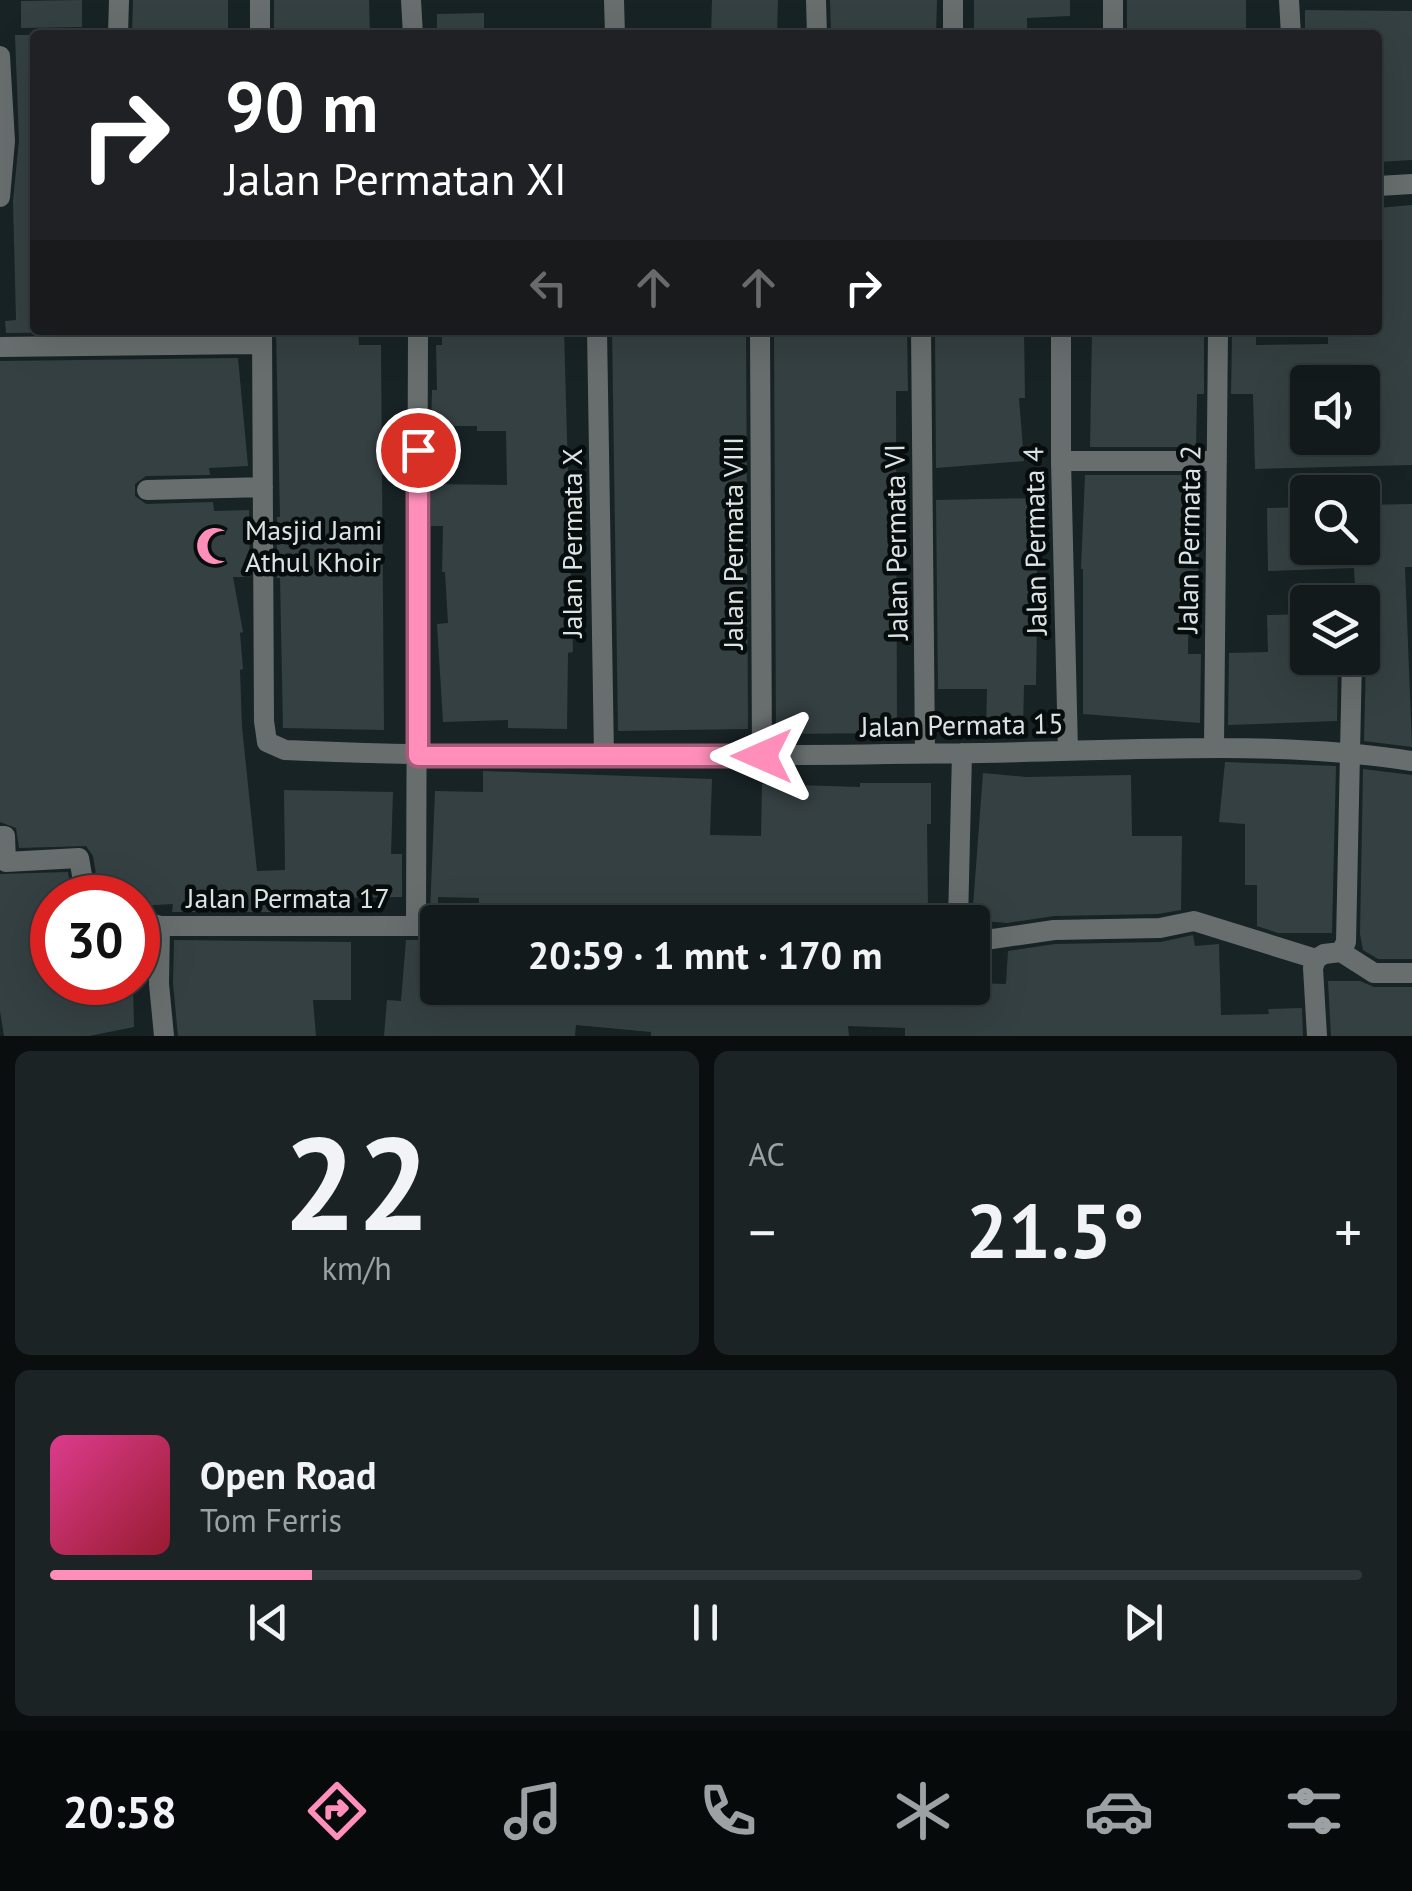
<!DOCTYPE html>
<html lang="id">
<meta charset="utf-8">
<style>
body{margin:0;font-family:"PT Sans",sans-serif;background:#1b2325;color:#f1f3f6;height:100vh;display:flex;flex-direction:column;font-size:38px;white-space:nowrap}
*{box-sizing:border-box;margin:0}
p{font-size:32px;color:#9ca1a3}
.icon{flex:none;width:55px;height:55px;fill:none;stroke:currentColor;stroke-width:2;stroke-linecap:round;stroke-linejoin:round}
.map{position:relative;height:1036px;overflow:hidden}
.details{display:flex;flex-direction:column;gap:15px;padding:15px;background:#0a0e0f;flex:1}
.details>*{flex:none}
.banner{position:absolute;left:30px;top:30px;width:1352px;height:305px;border-radius:10px;box-shadow:0 10px 40px #0002,0 0 0 2px #31383b;background:#202124;color:#fff;overflow:hidden}
.fabs{position:absolute;left:1290px;top:365px;display:grid;gap:20px}
.fabs a{display:grid;place-items:center;width:90px;height:90px;border-radius:10px;background:#121a1c;box-shadow:0 10px 40px #0002,0 0 0 2px #31383b;font-size:50px}
.speed{position:absolute;left:30px;top:875px;display:flex;gap:20px;font-size:50px;font-weight:700;text-align:center}
.speed>*{display:grid;place-content:center;width:130px;height:130px;border-radius:50%;background:#121a1c;box-shadow:0 10px 40px #0002,0 0 0 2px #31383b;line-height:1}
.speed .limit{border:15px solid #d22;background:#fff;color:#111}
.pin{position:absolute;display:grid;place-items:center;width:85px;height:85px;color:#fff;margin:-42px;border:5px solid #fff;border-radius:50%;box-shadow:0 2px 10px #0007}
.me{position:absolute;width:110px;margin:-55px;rotate:270deg;stroke-linejoin:round;filter:drop-shadow(0 0 8px #0008)}
.turn{display:flex;align-items:center;gap:35px;height:210px;padding:0 30px;font-size:45px}
.turn .icon{width:130px;height:130px;stroke-width:2.5}
.turn b{display:block;font-size:70px;line-height:85px}
.lanes{display:flex;align-items:center;height:95px;padding:0 30px;background:#0003;justify-content:center;gap:50px;direction:ltr}
.lanes .off{opacity:.35}
.big{font-size:75px;font-weight:800;line-height:1.1}
.details .widget{flex:1;display:flex;flex-direction:column;justify-content:center;gap:15px;min-width:0;padding:0 35px;border-radius:15px;background:#1b2325}
.details .dial{align-items:center;gap:0}
.dial b{font-size:130px;line-height:1}
.song{display:flex;align-items:center;gap:30px}
.cover{width:120px;height:120px;border-radius:15px;background:linear-gradient(135deg,hsl(330 70% 55%),hsl(350 70% 35%))}
.played{height:10px;border-radius:5px;background:linear-gradient(90deg,#ff8eba 20%,#31383b 20%)}
.keys{display:flex;justify-content:space-around;direction:ltr}
.heat{display:flex;justify-content:space-between;align-items:center;font-size:55px;direction:ltr}
.details .tiles{flex:1;display:grid;gap:15px;grid-template-columns:1fr 1fr}
.widget:last-child{grid-column:span 2}
.trip{position:absolute;left:420px;top:905px;width:570px;height:100px;border-radius:10px;background:#121a1c;box-shadow:0 10px 40px #0002,0 0 0 2px #31383b;font-weight:800;line-height:100px;text-align:center}
.tab-bar{display:flex;height:160px;justify-content:space-around;align-items:center;background:#070a0b;color:#9ca1a3}
.tab-bar .icon{width:70px;height:70px}
.tab-bar .on{color:#ff8eba}
.tab-bar b{font-size:45px;color:#f1f3f6}
.map>svg:first-child{display:block}
.building{fill:#354042;fill-rule:evenodd}
.lines{fill:none;stroke-linecap:round;stroke-linejoin:round}
.street{stroke:#686e6e;stroke-width:20}
.route-casing{stroke:#a65c79;stroke-width:25}
.route{stroke:#ff8eba;stroke-width:18}
.labels{text-anchor:middle;stroke-width:9;stroke-linejoin:round;paint-order:stroke}
.poi-label{font-size:28px;fill:#dce3e4;stroke:#070c0c;text-anchor:start}
.street-label{font-size:28px;fill:#dce3e4;stroke:#070c0c}
</style>
<div class="map">
<svg width="1412" height="1036" viewBox="0 0 1412 1036">
<rect width="100%" height="100%" fill="#182325"/>
<path class="building" d="M 82,0 L 82,27 L 21,28 L 21,1 Z
M 133,0 L 228,0 L 228,35 L 132,35 Z
M 274,0 L 369,0 L 370,35 L 274,35 Z
M 712,0 L 778,0 L 777,35 L 711,35 Z
M 830,0 L 937,0 L 936,35 L 831,35 Z
M 974,0 L 1070,0 L 1070,16 L 1027,18 L 1027,35 L 974,35 Z
M 1127,0 L 1246,0 L 1246,35 L 1127,35 Z
M 1305,10 L 1412,11 L 1412,160 L 1378,162 L 1378,35 L 1305,35 Z
M 484,13 L 484,35 L 437,35 L 437,14 Z
M 15,35 L 35,35 L 35,330 L 237,331 L 6,333 L 5,321 L 16,320 L 13,201 L 19,140 Z
M 1412,205 L 1412,465 L 1255,469 L 1253,394 L 1231,394 L 1232,337 L 1256,337 L 1256,345 L 1328,344 L 1328,330 L 1378,330 L 1378,208 ZM 1308,382 L 1362,382 L 1362,438 L 1308,438 Z
M 276,330 L 358,330 L 359,345 L 381,345 L 384,730 L 283,728 L 280,578 L 277,578 L 277,517 L 280,517 Z
M 442,330 L 564,330 L 573,652 L 568,653 L 567,729 L 508,728 L 508,720 L 443,722 L 437,624 L 448,623 L 445,572 L 442,572 L 443,526 L 431,526 L 431,484 L 507,485 L 506,431 L 477,431 L 477,426 L 431,426 L 432,390 L 437,390 L 436,345 L 442,345 Z
M 612,330 L 746,330 L 748,729 L 618,731 Z
M 774,330 L 907,330 L 908,391 L 896,391 L 897,733 L 776,734 Z
M 935,330 L 1024,330 L 1025,398 L 1019,398 L 1024,461 L 936,468 Z
M 1147,330 L 1198,330 L 1198,336 L 1204,336 L 1204,394 L 1197,394 L 1196,447 L 1090,447 L 1092,331 Z
M 238,358 L 248,466 L 209,468 L 210,475 L 146,476 L 135,484 L 135,496 L 146,504 L 213,502 L 214,511 L 249,510 L 250,577 L 233,577 L 243,632 L 240,633 L 243,669 L 240,670 L 242,727 L 257,871 L 285,870 L 284,790 L 393,792 L 391,854 L 402,854 L 402,897 L 325,898 L 324,902 L 310,902 L 310,912 L 172,912 L 173,904 L 138,906 L 138,898 L 100,898 L 93,856 L 86,846 L 19,848 L 16,828 L 0,822 L 0,361 Z
M 1085,475 L 1203,475 L 1198,574 L 1189,574 L 1188,654 L 1201,654 L 1200,723 L 1083,714 L 1083,569 L 1081,569 Z
M 1036,498 L 1037,575 L 1044,575 L 1043,622 L 1037,622 L 1036,685 L 1024,685 L 1023,730 L 986,730 L 987,689 L 938,689 L 936,500 Z
M 1412,504 L 1412,567 L 1405,567 L 1412,747 L 1364,741 L 1366,658 L 1362,650 L 1362,602 L 1356,602 L 1354,568 L 1268,571 L 1267,508 L 1308,507 L 1308,548 L 1362,548 L 1362,505 Z
M 1308,614 L 1308,658 L 1338,658 L 1337,721 L 1228,725 L 1229,653 L 1268,652 L 1267,615 Z
M 1225,762 L 1336,766 L 1332,933 L 1278,933 L 1257,926 L 1257,885 L 1245,885 L 1245,824 L 1219,822 Z
M 1363,769 L 1412,775 L 1412,959 L 1378,959 L 1363,950 L 1360,934 Z
M 483,771 L 712,779 L 710,835 L 761,836 L 762,784 L 860,787 L 860,783 L 931,783 L 931,824 L 927,824 L 928,909 L 869,909 L 869,913 L 660,909 L 479,903 L 479,898 L 438,897 L 438,912 L 430,912 L 435,791 L 483,792 Z
M 983,773 L 1026,777 L 1131,775 L 1132,836 L 1182,836 L 1181,910 L 1158,914 L 1054,916 L 1007,923 L 972,920 Z
M 68,872 L 72,898 L 48,898 L 51,912 L 39,914 L 48,980 L 52,979 L 52,982 L 133,982 L 134,1027 L 89,1036 L 4,1036 L 0,1011 L 0,874 Z
M 1193,935 L 1195,946 L 1219,944 L 1221,1015 L 1269,1014 L 1268,1009 L 1302,1008 L 1303,1036 L 905,1036 L 905,1028 L 848,1026 L 849,1036 L 651,1036 L 651,1032 L 576,1025 L 575,1036 L 384,1036 L 387,1000 L 401,1001 L 406,940 L 438,940 L 438,988 L 573,991 L 573,988 L 973,988 L 973,983 L 1006,984 L 1008,951 L 1055,944 L 1161,942 Z
M 174,940 L 351,942 L 351,1000 L 313,1000 L 316,1036 L 178,1036 L 173,983 Z
M 1328,981 L 1360,981 L 1374,987 L 1412,987 L 1412,1036 L 1331,1036 Z"/>
<g class="lines">
<path class="street" d="M 260,0 L 260,35
M 411,0 L 413,35
M 614,0 L 615,35
M 816,0 L 817,35
M 953,0 L 953,35
M 1113,0 L 1113,35
M 1289,0 L 1291,35
M 118,35 L 119,0
M 0,56 L 5,141 L 0,197
M 1378,186 L 1412,184
M 262,330 L 264,721 L 267,742 L 285,750 C 517,760 749,756 981,753 C 1124,751 1270,739 1412,761
M 597,330 L 604,756
M 760,330 L 762,756
M 921,330 L 925,753
M 1061,330 L 1061,461 L 1068,751
M 0,347 L 262,344
M 1061,461 L 1217,461
M 147,490 L 263,487
M 1214,748 L 1218,330
M 0,836 L 5,836 L 6,862 L 79,858 L 86,898
M 138,920 L 160,926 L 438,926
M 958,922 L 962,753
M 416,925 L 418,330
M 160,926 L 159,984 L 164,1036
M 972,942 L 1054,930 L 1160,928 L 1194,921 L 1316,959 L 1324,954 L 1341,952 L 1346,942 L 1352,658
M 1341,952 L 1374,973 L 1412,973
M 1316,959 L 1313,968 L 1317,1036"/>
</g>
<g class="lines">
<g class="route-casing">
<path id="route" d="M 418,450 L 418,756 L 762,756"/>
</g>
<use href="#route" class="route"/>
</g>
<defs>
<g id="mosque-bare" transform="scale(3)"><path d="M3.5-4.9A6 6 0 1 0 3.5 4.9A5 5 0 1 1 3.5-4.9Z" fill="#ff8eba" stroke="#070c0c" stroke-width="2.5" paint-order="stroke"/></g>
</defs>
<g fill-rule="evenodd">
<use href="#mosque-bare" x="215" y="546"/>
</g>
<g class="labels">
<g class="poi-label">
<text x="245" y="540">Masjid Jami<tspan x="245" dy="32">Athul Khoir</tspan></text>
</g>
<g class="street-label">
<text transform="translate(1189 539) rotate(-89)" y="10">Jalan Permata 2</text>
<text transform="translate(1035 541) rotate(-91)" y="10">Jalan Permata 4</text>
<text transform="translate(896 542) rotate(-91)" y="10">Jalan Permata VI</text>
<text transform="translate(572 543) rotate(-90)" y="10">Jalan Permata X</text>
<text transform="translate(733 543) rotate(-90)" y="10">Jalan Permata VIII</text>
<text transform="translate(962 725) rotate(-1)" y="10">Jalan Permata 15</text>
<text x="288" y="908">Jalan Permata 17</text>
</g>
</g>
</svg>
<div class="fabs">
<a><svg class="icon" aria-label="sound" viewBox="0 0 24 24"><path d="M4 9h4l5-4v14l-5-4H4zM17 9q2 3 0 6"/></svg></a>
<a><svg class="icon" aria-label="search" viewBox="0 0 24 24"><circle cx="10" cy="10" r="6"/><path d="M15 15l6 6"/></svg></a>
<a><svg class="icon" aria-label="layers" viewBox="0 0 24 24"><path d="M12 4l9 5-9 5-9-5zM3 14l9 5 9-5"/></svg></a>
</div>
<div class="speed"><div class="limit">30</div></div>
<div class="pin" style="left:418px;top:450px;background:#d93025"><svg class="icon" aria-label="arrive" viewBox="0 0 24 24"><path d="M6 21V4h12l-3 4 3 4H6"/></svg></div>
<svg class="me" style="left:762px;top:756px" viewBox="-20 -20 40 40"><path d="M0-17L14 15 0 8-14 15z" fill="#ff8eba" stroke="#fff" stroke-width="4"/></svg>
<div class="trip">20:59 · 1 mnt · 170 m</div>
<div class="banner">
<div class="turn"><svg class="icon" aria-label="right" viewBox="0 0 24 24"><path d="M7 20v-9h11M14 6l5 5-5 5"/></svg><div><b>90 m</b>Jalan Permatan XI</div></div>
<div class="lanes"><svg class="icon off" aria-label="left" viewBox="0 0 24 24"><path d="M17 20v-9H6M10 6l-5 5 5 5"/></svg><svg class="icon off" aria-label="ahead" viewBox="0 0 24 24"><path d="M12 20V5M6 11l6-6 6 6"/></svg><svg class="icon off" aria-label="ahead" viewBox="0 0 24 24"><path d="M12 20V5M6 11l6-6 6 6"/></svg><svg class="icon" aria-label="right" viewBox="0 0 24 24"><path d="M7 20v-9h11M14 6l5 5-5 5"/></svg></div>
</div>
</div>
<section class="details">
<div class="tiles">
<div class="widget dial"><b>22</b><p>km/h</p></div>
<div class="widget"><p>AC</p>
<div class="heat"><a>−</a><b class="big">21.5°</b><a>+</a></div>
</div>
<div class="widget">
<div class="song"><i class="cover"></i><div><b>Open Road</b><p>Tom Ferris</p></div></div>
<div class="played"></div>
<div class="keys"><svg class="icon" aria-label="previous" viewBox="0 0 24 24"><path d="M18 5L8 12l10 7zM5 5v14"/></svg><svg class="icon" aria-label="pause" viewBox="0 0 24 24"><path d="M8 5v14M16 5v14"/></svg><svg class="icon" aria-label="next" viewBox="0 0 24 24"><path d="M6 5l10 7-10 7zM19 5v14"/></svg></div>
</div>
</div>
</section>
<nav class="tab-bar">
<b>20:58</b>
<svg class="icon on" aria-label="directions" viewBox="0 0 24 24"><path d="M12 3l9 9-9 9-9-9zM9 14v-3h6M13 9l2 2-2 2"/></svg>
<svg class="icon" aria-label="music" viewBox="0 0 24 24"><path d="M9 18V5l10-2v13"/><circle cx="6" cy="18" r="3"/><circle cx="16" cy="16" r="3"/></svg>
<svg class="icon" aria-label="phone" viewBox="0 0 24 24"><path d="M5 4h4l2 5-3 2q2 4 5 5l2-3 5 2v4C11 20 4 13 5 4z"/></svg>
<svg class="icon" aria-label="climate" viewBox="0 0 24 24"><path d="M12 3v18M4 7l16 10M4 17L20 7"/></svg>
<svg class="icon" aria-label="car" viewBox="0 0 24 24"><path d="M5 17H2v-5l4-1 3-4h7l3 4 3 1v5h-3M9 17h6M6 11h13"/><circle cx="7" cy="17" r="2"/><circle cx="17" cy="17" r="2"/></svg>
<svg class="icon" aria-label="filters" viewBox="0 0 24 24"><path d="M4 7h16M4 17h16"/><circle cx="9" cy="7" r="2"/><circle cx="15" cy="17" r="2"/></svg>
</nav>
